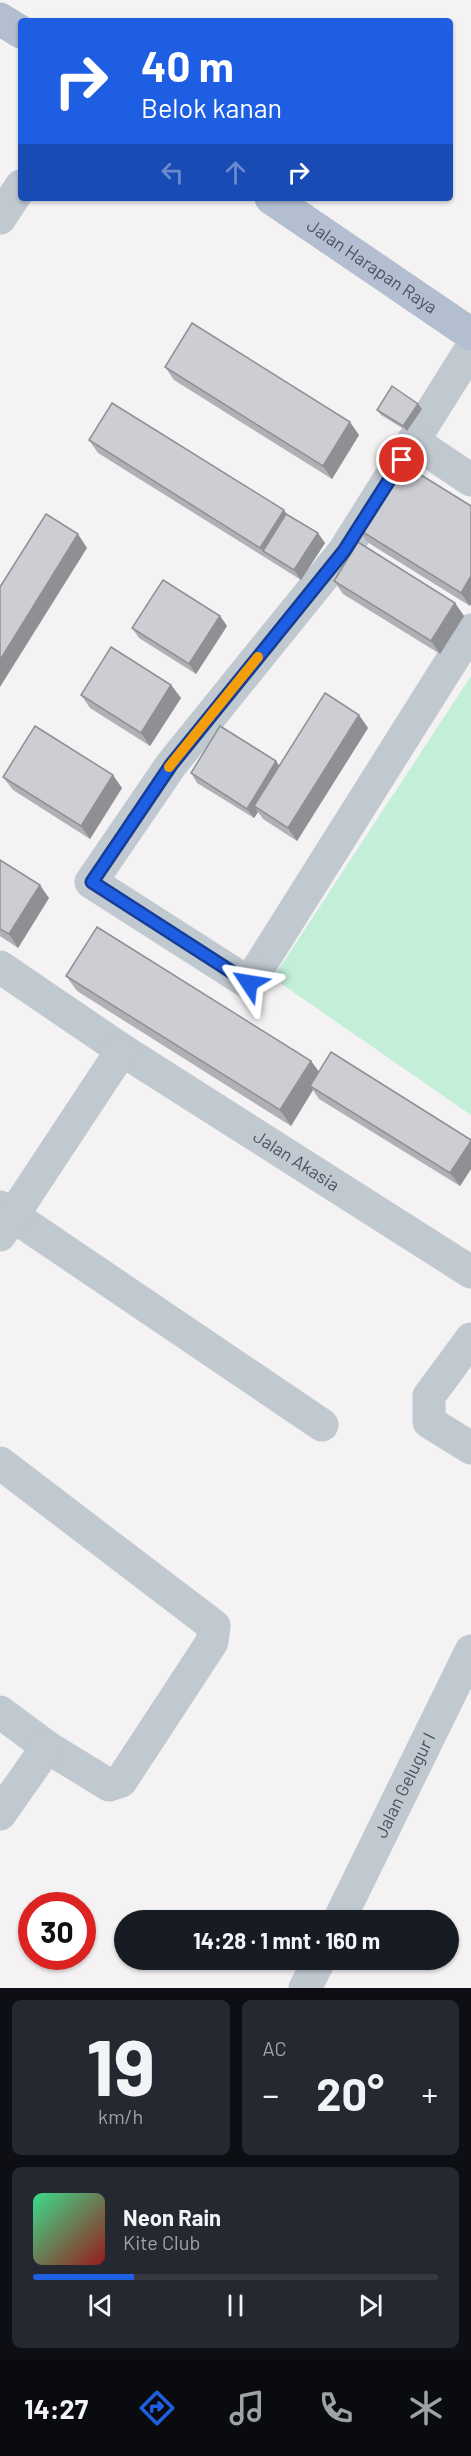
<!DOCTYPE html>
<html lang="id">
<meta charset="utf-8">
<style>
body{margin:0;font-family:Barlow,sans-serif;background:#242831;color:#f1f3f6;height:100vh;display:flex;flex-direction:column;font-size:22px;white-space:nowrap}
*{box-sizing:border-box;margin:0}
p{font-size:20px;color:#9ea1a6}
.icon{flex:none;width:33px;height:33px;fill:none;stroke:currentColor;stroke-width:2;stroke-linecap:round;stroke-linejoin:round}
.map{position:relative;height:1988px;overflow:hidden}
.drawer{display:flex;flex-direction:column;gap:12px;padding:12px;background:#0d0f14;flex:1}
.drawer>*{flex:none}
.banner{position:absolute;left:18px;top:18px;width:435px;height:183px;border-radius:6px;box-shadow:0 2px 4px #0004;background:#1e5ee2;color:#fff;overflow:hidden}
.speed{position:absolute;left:18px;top:1892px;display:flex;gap:12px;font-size:30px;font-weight:700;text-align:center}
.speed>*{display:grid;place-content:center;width:78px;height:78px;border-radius:50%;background:#171b24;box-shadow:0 2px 4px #0004;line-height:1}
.speed .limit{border:9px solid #d22;background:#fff;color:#111}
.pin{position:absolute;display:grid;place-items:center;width:51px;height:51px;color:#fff;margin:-26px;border:3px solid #fff;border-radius:50%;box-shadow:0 2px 6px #0007}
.me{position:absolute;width:66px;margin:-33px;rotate:303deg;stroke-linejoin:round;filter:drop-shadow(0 0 4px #0008)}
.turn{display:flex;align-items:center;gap:21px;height:126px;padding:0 24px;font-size:27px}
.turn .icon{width:78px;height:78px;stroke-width:2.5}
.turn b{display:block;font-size:42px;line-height:51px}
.lanes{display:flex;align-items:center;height:57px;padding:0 24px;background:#0003;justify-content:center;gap:30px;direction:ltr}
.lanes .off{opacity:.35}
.big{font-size:45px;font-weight:700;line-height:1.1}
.drawer .card{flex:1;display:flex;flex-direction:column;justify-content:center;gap:9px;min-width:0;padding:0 21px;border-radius:9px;background:#242831}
.drawer .dial{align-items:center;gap:0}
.dial b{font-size:78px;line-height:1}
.song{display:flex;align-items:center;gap:18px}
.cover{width:72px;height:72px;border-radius:9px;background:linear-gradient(135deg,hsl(150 70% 55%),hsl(0 70% 35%))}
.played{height:6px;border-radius:3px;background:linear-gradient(90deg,#1e5ee2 25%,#363941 25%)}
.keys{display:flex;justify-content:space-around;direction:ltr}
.heat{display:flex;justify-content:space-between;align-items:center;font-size:33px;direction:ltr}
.drawer .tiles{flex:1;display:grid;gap:12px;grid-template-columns:1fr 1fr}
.card:last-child{grid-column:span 2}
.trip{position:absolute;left:114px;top:1910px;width:345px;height:60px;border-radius:30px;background:#171b24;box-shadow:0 2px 4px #0004;font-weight:700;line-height:60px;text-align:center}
.menu{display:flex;height:96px;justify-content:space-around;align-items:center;background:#090b0e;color:#9ea1a6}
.menu .icon{width:42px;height:42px}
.menu .active{color:#1e5ee2}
.menu b{font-size:27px;color:#f1f3f6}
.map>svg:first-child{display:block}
.pitch{fill:#c3efd9}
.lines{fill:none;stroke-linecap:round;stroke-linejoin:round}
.minor{stroke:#c0c8d0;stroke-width:33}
.major{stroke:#b3bed0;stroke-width:33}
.wall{fill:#afb1b6}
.shaded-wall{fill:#8f9094}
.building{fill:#ccced4;stroke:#8f9094;stroke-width:1.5}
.route-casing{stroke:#143d93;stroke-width:15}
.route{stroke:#1e5ee2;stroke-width:10}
.slow{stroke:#f59e0b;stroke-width:10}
.labels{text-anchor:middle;stroke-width:4.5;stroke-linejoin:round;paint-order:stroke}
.street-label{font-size:18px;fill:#4a535f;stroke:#fff}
</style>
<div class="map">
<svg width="471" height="1988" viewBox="0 0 471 1988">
<rect width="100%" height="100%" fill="#f4f2f2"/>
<path class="pitch" d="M 471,676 L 471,1115 L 273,978 Z"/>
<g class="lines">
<g class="minor">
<path d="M 0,218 L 21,186"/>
<path d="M 471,349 L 344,551 L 171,765 L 91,882 L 249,983 L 471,630"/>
<path d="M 413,441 L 471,480"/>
<path id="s1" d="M 0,967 L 122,1050 L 471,1272"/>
<path d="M 0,1207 L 322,1425"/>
<path d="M 0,1235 L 122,1050"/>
<path d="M 471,1339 L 429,1396 L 429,1422 L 471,1448"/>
<path d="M 0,1463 L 214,1626 L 212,1642 L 121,1781 L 109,1785 L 47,1747 L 0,1712"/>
<path d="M 0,1814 L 47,1747"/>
<path id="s2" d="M 339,1920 L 471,1651"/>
<path d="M 305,1988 L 320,1959"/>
</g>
<g class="major">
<path d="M 0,19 L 21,32"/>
<path id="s3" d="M 271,198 L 471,334"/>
</g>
</g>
<path class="wall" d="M 165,367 L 359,435 L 332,479 L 174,380 Z
M 422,409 L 407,431 L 381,415 L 377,410 Z
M 89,440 L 286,514 L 325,543 L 301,580 L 98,453 Z
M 471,506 L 470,606 L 367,542 L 358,529 Z
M 334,581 L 455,603 L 464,616 L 440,654 L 343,594 Z
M 220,616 L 227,626 L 196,674 L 139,638 L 132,628 Z
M 171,685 L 181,698 L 150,746 L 90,708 L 81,695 Z
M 359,715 L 368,728 L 297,841 L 263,819 L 258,812 L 254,818 L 197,783 L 191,773 L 279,766 Z
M 3,777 L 122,788 L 90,839 L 13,790 Z
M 0,860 L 49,898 L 18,948 L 0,936 Z
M 66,976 L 311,1061 L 319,1072 L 471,1140 L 471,1169 L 460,1186 L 319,1099 L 313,1090 L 291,1126 L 77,991 Z"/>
<path class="shaded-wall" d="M 418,404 L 422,409 L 407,431 L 403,426 Z
M 350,422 L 359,435 L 332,479 L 323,466 Z
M 284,510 L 293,523 L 263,551 L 260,548 Z
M 318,533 L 325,543 L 301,580 L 294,570 Z
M 78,534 L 87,548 L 0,687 L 0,660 Z
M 471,576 L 471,604 L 470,606 L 461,593 Z
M 455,603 L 464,616 L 440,654 L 431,641 Z
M 220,616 L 227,626 L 196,674 L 189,664 Z
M 171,685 L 181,698 L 150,746 L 141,733 Z
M 359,715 L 368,728 L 297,841 L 288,828 Z
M 276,761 L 283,771 L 254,806 L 258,812 L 254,818 L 247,809 Z
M 113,775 L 122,788 L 90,839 L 81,826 Z
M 40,885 L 49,898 L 18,948 L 9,934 Z
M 311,1061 L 322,1076 L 310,1086 L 313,1090 L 291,1126 L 280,1110 Z
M 471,1141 L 471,1169 L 460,1186 L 450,1173 Z"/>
<path class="building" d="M 192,323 L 350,422 L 323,466 L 165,367 Z
M 392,386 L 418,404 L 403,426 L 377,410 Z
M 112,403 L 284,510 L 260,548 L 89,440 Z
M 400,462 L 471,506 L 471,576 L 461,593 L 358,529 Z
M 46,514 L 78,534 L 0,660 L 0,587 Z
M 286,514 L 318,533 L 294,570 L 263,551 Z
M 358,542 L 455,603 L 431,641 L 334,581 Z
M 163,580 L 220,616 L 189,664 L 132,628 Z
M 111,647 L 171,685 L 141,733 L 81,695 Z
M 325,693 L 359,715 L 288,828 L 254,806 Z
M 35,726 L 113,775 L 81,826 L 3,777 Z
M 220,726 L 276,761 L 247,809 L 191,773 Z
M 0,860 L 40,885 L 9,934 L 0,929 Z
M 97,927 L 311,1061 L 280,1110 L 66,976 Z
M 331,1052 L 471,1140 L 471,1141 L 450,1173 L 310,1086 Z"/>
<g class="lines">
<g class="route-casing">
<path id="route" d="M 249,983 L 92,882 L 171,765 L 344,551 L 402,460"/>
</g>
<use href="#route" class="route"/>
<path class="slow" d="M 169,767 L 258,657"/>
</g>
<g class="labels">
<g class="street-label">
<text dy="6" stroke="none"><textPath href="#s3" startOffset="122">Jalan Harapan Raya</textPath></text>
<text dy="6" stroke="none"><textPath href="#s1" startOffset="354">Jalan Akasia</textPath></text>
<text dy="6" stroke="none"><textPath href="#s2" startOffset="150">Jalan Gelugur I</textPath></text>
</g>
</g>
</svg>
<div class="speed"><div class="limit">30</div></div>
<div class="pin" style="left:402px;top:460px;background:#d93025"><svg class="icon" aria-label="arrive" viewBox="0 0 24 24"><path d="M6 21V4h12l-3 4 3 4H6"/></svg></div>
<svg class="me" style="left:249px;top:983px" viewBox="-20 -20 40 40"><path d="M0-17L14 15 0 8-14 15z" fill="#1e5ee2" stroke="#fff" stroke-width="4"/></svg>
<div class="trip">14:28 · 1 mnt · 160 m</div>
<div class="banner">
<div class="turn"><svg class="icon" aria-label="right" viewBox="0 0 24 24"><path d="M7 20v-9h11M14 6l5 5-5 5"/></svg><div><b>40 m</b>Belok kanan</div></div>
<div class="lanes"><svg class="icon off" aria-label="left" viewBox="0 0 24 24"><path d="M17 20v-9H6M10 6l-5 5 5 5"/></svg><svg class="icon off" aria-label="ahead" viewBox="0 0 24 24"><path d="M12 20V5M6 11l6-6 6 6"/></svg><svg class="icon" aria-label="right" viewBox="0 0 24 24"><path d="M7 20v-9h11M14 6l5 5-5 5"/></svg></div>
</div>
</div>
<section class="drawer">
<div class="tiles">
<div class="card dial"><b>19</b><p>km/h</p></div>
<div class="card"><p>AC</p>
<div class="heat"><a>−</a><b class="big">20°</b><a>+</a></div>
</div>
<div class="card">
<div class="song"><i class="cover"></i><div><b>Neon Rain</b><p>Kite Club</p></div></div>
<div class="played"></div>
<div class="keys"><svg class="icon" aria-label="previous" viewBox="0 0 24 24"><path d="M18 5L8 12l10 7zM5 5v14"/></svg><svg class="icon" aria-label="pause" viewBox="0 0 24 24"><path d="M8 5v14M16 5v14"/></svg><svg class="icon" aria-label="next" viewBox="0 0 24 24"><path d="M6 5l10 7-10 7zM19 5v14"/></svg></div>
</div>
</div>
</section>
<nav class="menu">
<b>14:27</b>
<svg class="icon active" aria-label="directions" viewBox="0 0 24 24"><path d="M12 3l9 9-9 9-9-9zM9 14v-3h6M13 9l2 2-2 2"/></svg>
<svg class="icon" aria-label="music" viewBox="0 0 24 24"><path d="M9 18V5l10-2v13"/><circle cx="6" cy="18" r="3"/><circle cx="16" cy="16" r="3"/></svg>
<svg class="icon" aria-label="phone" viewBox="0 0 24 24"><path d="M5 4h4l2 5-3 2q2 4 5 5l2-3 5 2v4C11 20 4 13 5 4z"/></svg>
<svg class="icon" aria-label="climate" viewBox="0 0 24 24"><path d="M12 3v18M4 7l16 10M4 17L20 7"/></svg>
</nav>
